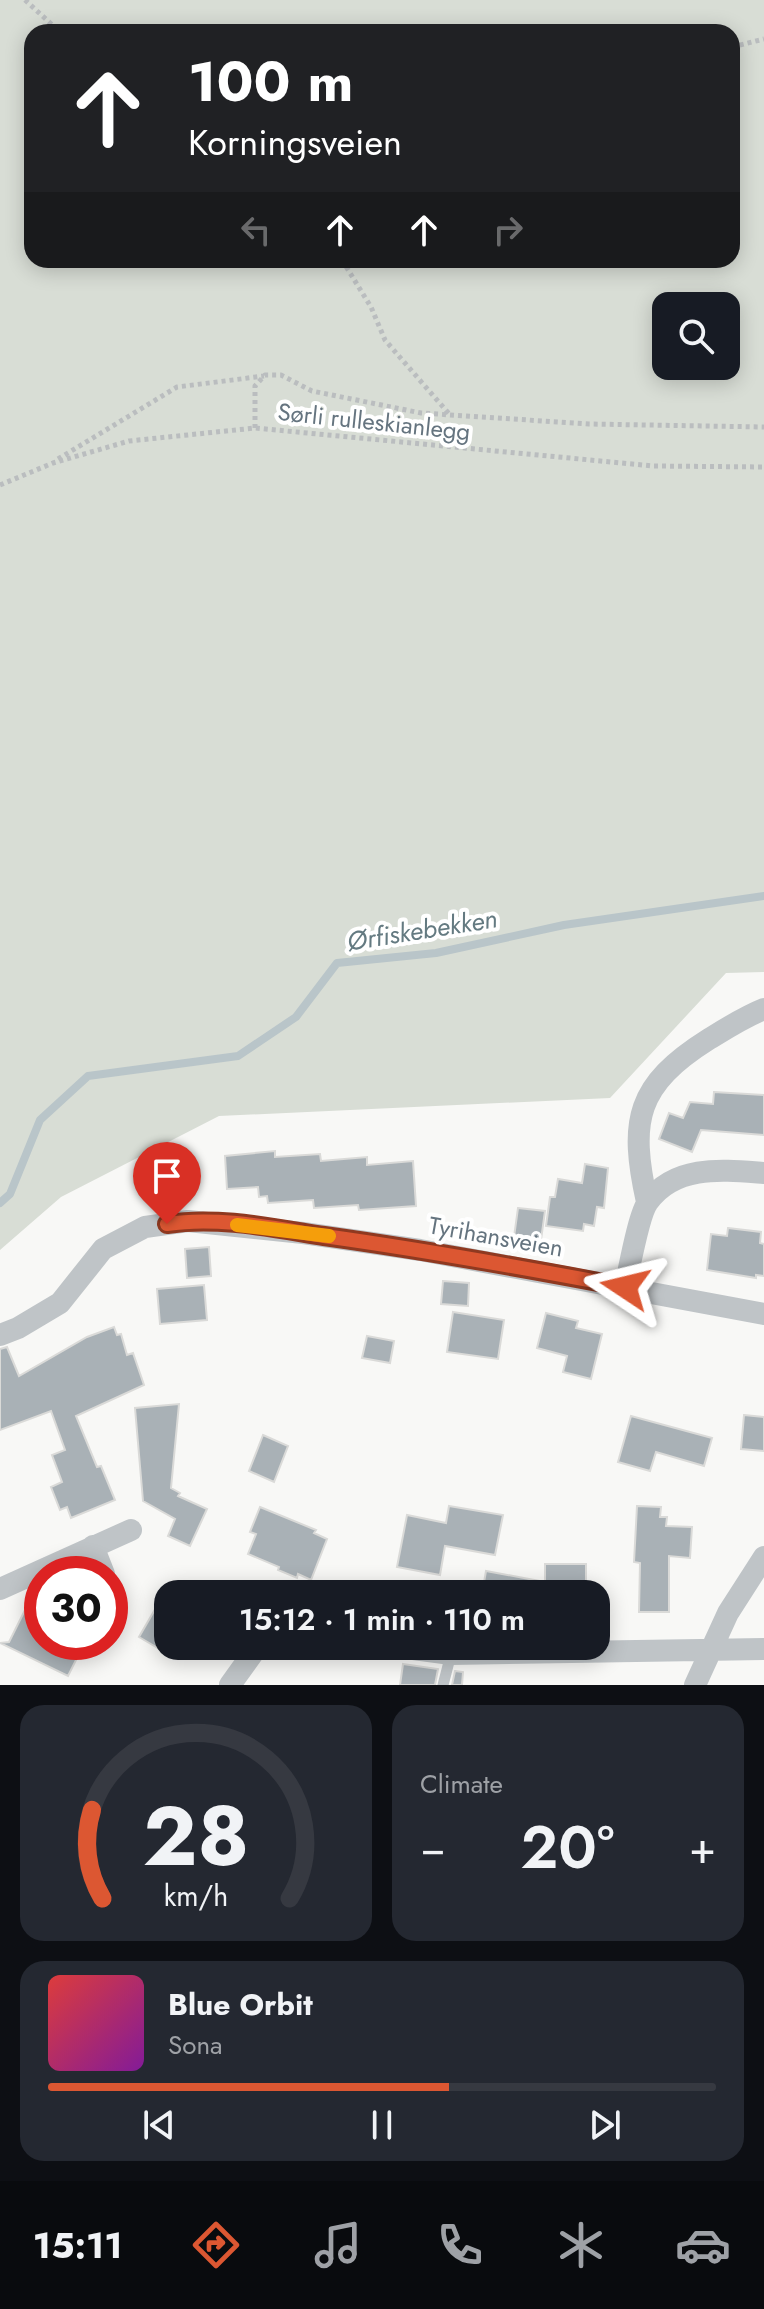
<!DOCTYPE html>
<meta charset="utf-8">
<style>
body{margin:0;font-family:Jost,sans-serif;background:#242831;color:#f1f3f6;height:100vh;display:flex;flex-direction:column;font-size:30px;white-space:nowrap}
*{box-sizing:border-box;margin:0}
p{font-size:26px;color:#9ea1a6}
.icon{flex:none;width:44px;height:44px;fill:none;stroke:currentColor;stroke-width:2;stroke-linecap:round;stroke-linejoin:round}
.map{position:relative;height:1685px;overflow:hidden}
.drawer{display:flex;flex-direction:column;gap:20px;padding:20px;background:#0d0f14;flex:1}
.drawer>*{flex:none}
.top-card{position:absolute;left:24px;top:24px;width:716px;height:244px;border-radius:24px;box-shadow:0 4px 20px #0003;background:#202124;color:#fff;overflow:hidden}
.controls{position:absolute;left:652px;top:292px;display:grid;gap:16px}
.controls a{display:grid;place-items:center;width:88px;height:88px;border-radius:16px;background:#171b24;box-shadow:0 4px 20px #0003;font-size:40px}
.speed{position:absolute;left:24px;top:1556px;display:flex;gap:16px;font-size:40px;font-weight:700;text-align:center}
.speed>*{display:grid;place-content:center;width:104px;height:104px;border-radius:50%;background:#171b24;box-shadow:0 4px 20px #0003;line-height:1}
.speed .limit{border:12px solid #d22;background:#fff;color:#111}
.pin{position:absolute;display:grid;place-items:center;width:68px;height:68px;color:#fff;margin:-82px -34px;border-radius:50% 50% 50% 0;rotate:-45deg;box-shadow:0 0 8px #0007}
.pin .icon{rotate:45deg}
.me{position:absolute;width:88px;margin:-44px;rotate:280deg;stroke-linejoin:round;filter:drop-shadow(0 0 6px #0008)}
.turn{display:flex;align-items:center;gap:28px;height:168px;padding:0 32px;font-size:36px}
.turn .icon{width:104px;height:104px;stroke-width:2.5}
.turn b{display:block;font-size:56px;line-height:68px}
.lanes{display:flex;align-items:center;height:76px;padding:0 32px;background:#0003;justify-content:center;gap:40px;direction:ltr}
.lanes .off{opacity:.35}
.big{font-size:60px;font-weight:600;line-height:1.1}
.drawer .widget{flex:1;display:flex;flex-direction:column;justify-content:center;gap:12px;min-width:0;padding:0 28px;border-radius:24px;background:#242831}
.drawer .dial{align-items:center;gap:0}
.dial svg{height:208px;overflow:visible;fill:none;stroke:#363941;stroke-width:7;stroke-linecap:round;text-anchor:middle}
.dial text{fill:#f1f3f6;stroke:none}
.song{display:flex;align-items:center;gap:24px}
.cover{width:96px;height:96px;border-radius:12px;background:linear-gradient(135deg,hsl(0 70% 55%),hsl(290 70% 35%))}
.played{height:8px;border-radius:4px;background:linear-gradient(90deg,#dc5732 60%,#363941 60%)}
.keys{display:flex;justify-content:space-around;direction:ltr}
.heat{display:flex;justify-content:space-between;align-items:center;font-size:44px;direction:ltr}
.drawer .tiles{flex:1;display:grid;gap:20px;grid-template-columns:1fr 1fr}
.widget:last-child{grid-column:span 2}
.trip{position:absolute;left:154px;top:1580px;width:456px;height:80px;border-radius:24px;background:#171b24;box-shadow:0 4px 20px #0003;font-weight:600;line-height:80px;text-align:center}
.menu{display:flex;height:128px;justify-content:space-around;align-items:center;background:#090b0e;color:#9ea1a6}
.menu .icon{width:56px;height:56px}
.menu .selected{color:#dc5732}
.menu b{font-size:36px;color:#f1f3f6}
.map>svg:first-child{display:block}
.green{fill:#d8ddd5;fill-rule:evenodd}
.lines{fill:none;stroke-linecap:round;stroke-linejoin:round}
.stream{stroke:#b9c5c9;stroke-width:8}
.building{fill:#a9b1b6;stroke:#dadad8;stroke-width:2}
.path{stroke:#babdbf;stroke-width:5;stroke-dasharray:4 4;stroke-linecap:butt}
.service{stroke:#bfc4c7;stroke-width:11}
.minor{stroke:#bfc4c7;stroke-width:22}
.route-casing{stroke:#8f3920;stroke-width:20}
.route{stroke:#dc5732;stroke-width:14}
.slow{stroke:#f59e0b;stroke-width:14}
.labels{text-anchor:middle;stroke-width:8;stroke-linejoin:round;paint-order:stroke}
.street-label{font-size:24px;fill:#65747f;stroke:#fff}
.water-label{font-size:26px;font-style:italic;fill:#647a81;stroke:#fff}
</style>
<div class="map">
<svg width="764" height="1685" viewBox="0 0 764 1685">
<rect width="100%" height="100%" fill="#f8f8f6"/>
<path class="green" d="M 0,0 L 764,0 L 764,972 L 726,973 L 610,1098 L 219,1116 L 61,1197 L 0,1250 ZM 32,32 L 732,32 L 732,260 L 32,260 ZM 666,306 L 726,306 L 726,366 L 666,366 Z"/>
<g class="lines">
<path class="stream" d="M 0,1203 L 10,1194 L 40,1120 L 88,1076 L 238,1056 L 296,1017 L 337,963 L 436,953 L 564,925 L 764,896"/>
</g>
<path class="building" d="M 714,1092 L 764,1095 L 764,1135 L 701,1130 L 692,1152 L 659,1139 L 669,1113 L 683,1118 L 690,1102 L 713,1104 Z
M 275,1151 L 275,1157 L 320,1154 L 321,1161 L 367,1157 L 367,1165 L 413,1161 L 416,1206 L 359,1210 L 358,1205 L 314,1208 L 313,1200 L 268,1203 L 267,1196 L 259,1197 L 258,1187 L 227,1189 L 225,1156 Z
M 585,1164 L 608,1168 L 604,1208 L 597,1207 L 594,1226 L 584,1224 L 583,1231 L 546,1226 L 550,1197 L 555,1197 L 558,1179 L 582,1183 Z
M 518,1208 L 545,1211 L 541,1240 L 514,1237 Z
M 728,1228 L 761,1232 L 760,1243 L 764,1244 L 764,1276 L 756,1275 L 756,1278 L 707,1270 L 711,1234 L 727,1236 Z
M 209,1247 L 211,1276 L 187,1278 L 185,1249 Z
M 443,1281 L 469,1283 L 468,1306 L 441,1304 Z
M 204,1285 L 207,1320 L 160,1324 L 157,1289 Z
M 453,1312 L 504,1320 L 498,1359 L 447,1352 Z
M 546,1313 L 578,1321 L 576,1328 L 602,1334 L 591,1379 L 563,1372 L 567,1356 L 537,1348 Z
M 114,1327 L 117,1335 L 121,1334 L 127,1355 L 133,1353 L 144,1385 L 76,1416 L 97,1467 L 101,1466 L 115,1500 L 71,1518 L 67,1507 L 60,1510 L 51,1487 L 62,1482 L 52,1455 L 65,1450 L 51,1411 L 0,1430 L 0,1349 L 7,1347 L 19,1376 L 87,1337 Z
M 367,1336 L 394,1341 L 390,1363 L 362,1358 Z
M 179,1404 L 171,1488 L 180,1493 L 178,1496 L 207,1509 L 190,1546 L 168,1536 L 175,1519 L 143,1501 L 135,1408 Z
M 744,1415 L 764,1417 L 764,1451 L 741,1449 Z
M 631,1416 L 712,1438 L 704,1466 L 656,1452 L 650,1471 L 618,1462 Z
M 263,1435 L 288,1446 L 274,1482 L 249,1471 Z
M 449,1506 L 503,1515 L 495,1555 L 445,1546 L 440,1575 L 397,1567 L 407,1515 L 446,1523 Z
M 637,1506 L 661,1507 L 660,1517 L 667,1517 L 666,1526 L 692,1527 L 690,1558 L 669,1556 L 669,1612 L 639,1612 L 640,1563 L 634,1562 Z
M 260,1507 L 316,1530 L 314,1533 L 327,1539 L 311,1580 L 298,1574 L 297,1578 L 278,1570 L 279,1567 L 248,1554 L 256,1534 L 250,1532 Z
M 545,1564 L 586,1564 L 586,1594 L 482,1594 L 486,1571 L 545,1582 Z
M 168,1587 L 168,1654 L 139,1637 Z
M 25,1610 L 42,1618 L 42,1642 L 85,1642 L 68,1676 L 0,1643 L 9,1642 Z
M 403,1664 L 438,1669 L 435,1685 L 400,1685 Z
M 455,1671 L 463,1672 L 462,1685 L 452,1685 Z"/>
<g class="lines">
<path class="path" d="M 25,0 L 60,32
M 732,47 L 764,39
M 342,260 L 371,307 L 385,340 L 450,415
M 255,428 L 255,386 L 265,375 L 281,375 L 312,391 L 421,413 L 589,424 L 764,427
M 58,459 L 177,387 L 264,376
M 0,485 L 53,463 L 129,441 L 255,428 L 653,466 L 764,467"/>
<path class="service" d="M 443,1685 L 451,1654"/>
<path class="minor" d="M 647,1202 C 629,1120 636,1085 709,1039 C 727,1028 744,1017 764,1009
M 625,1287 C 629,1270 639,1213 648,1202 C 675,1164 724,1170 764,1173
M 0,1335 L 18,1328 L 60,1303 L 103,1249 L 145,1227 L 188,1221 L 303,1233 L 420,1250 L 764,1314
M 93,1546 L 104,1574
M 0,1589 L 131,1530
M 110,1590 L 114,1602
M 391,1646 L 451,1654 L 764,1649
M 230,1685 L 258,1646
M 695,1685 L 728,1613 L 764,1557"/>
</g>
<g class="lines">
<g class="route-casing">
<path id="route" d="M 167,1224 C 218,1216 273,1228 324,1236 C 425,1250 525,1268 625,1287"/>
</g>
<use href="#route" class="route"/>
<path class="slow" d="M 237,1225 L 329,1236"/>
</g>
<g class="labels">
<g class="street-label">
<text transform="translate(374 422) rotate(6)" y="8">Sørli rulleskianlegg</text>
<text transform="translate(496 1237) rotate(10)" y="8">Tyrihansveien</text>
</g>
<g class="water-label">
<text transform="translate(422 930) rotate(-9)" y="9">Ørfiskebekken</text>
</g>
</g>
</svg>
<div class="controls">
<a><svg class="icon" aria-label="search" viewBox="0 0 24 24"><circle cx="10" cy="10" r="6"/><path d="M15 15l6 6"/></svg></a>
</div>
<div class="speed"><div class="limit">30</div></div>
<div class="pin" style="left:167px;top:1224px;background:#d93025"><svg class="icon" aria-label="arrive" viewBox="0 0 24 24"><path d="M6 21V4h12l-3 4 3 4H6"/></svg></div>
<svg class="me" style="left:625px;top:1287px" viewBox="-20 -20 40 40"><path d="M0-17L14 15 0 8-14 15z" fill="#dc5732" stroke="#fff" stroke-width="4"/></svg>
<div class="trip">15:12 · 1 min · 110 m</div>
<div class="top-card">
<div class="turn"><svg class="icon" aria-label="ahead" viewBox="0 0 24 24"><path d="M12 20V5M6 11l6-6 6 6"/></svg><div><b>100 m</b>Korningsveien</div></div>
<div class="lanes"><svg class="icon off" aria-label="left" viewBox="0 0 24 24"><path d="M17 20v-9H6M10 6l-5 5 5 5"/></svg><svg class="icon" aria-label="ahead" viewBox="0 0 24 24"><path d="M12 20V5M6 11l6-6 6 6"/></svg><svg class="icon" aria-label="ahead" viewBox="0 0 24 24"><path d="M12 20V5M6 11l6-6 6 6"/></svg><svg class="icon off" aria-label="right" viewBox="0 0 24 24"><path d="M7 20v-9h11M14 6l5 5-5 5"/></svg></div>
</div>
</div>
<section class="drawer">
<div class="tiles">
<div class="widget dial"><svg viewBox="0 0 100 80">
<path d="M14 69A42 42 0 1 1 86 69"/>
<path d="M14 69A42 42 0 0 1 10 35" stroke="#dc5732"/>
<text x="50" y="56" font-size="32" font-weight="700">28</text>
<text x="50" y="72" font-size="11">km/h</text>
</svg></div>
<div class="widget"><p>Climate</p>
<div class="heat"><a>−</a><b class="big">20°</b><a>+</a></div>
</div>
<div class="widget">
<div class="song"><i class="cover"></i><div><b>Blue Orbit</b><p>Sona</p></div></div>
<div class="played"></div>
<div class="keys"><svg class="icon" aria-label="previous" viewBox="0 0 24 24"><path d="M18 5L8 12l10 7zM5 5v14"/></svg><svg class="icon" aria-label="pause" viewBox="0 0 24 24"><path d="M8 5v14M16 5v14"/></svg><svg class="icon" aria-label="next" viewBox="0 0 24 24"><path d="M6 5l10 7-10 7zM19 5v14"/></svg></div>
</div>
</div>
</section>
<nav class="menu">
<b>15:11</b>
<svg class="icon selected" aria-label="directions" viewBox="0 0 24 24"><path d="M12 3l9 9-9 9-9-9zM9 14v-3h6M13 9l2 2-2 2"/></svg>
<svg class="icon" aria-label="music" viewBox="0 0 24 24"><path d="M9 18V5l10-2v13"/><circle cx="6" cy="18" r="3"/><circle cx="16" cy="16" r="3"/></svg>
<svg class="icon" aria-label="phone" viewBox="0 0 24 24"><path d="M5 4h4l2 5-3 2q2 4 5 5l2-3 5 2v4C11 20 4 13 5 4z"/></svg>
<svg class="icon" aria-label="climate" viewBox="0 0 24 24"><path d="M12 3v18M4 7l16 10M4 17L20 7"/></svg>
<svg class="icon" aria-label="car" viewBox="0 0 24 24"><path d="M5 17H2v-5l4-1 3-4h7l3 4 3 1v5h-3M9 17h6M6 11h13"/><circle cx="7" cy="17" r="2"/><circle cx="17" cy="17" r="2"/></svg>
</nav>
